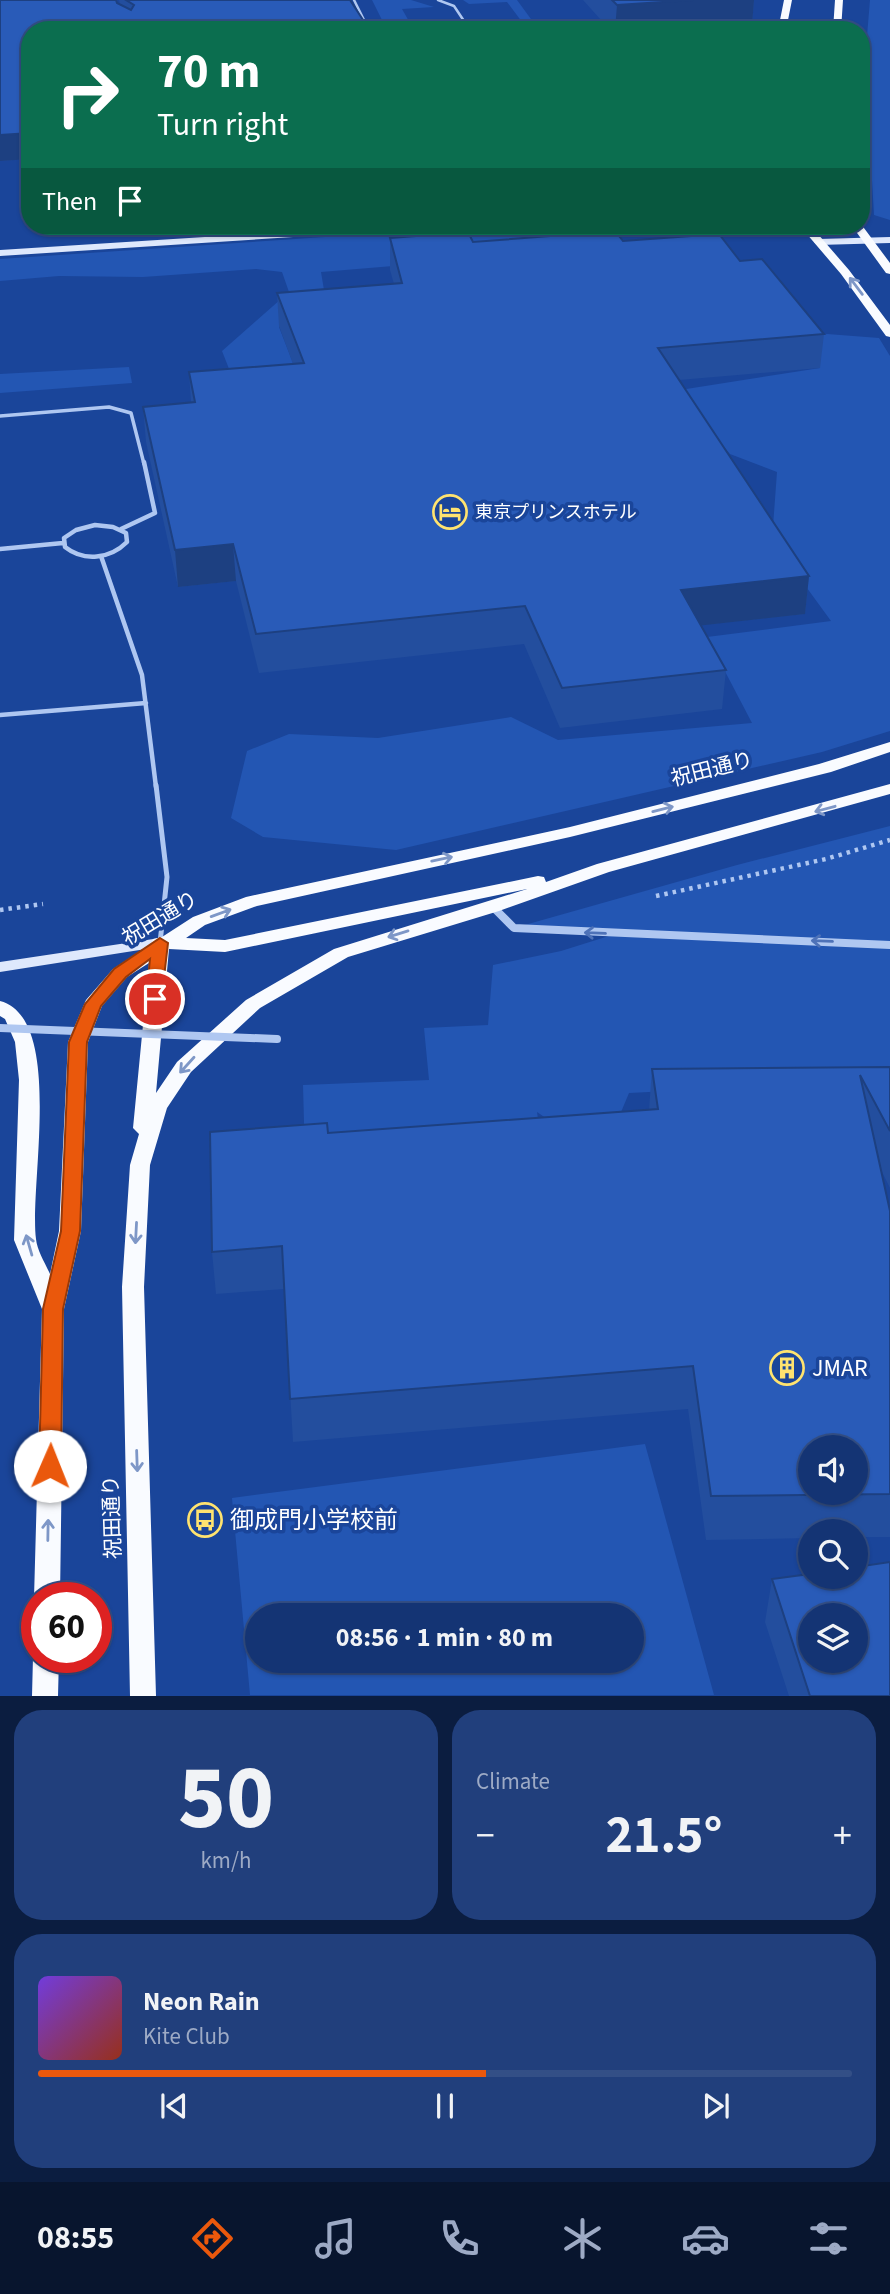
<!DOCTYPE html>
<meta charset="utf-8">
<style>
body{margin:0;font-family:"Source Sans 3","Noto Sans JP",sans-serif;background:#213f7c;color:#f1f3f6;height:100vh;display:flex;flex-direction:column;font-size:26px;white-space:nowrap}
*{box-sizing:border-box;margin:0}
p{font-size:23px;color:#9daac5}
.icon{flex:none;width:38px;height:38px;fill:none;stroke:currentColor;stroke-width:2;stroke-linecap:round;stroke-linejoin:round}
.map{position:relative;height:1696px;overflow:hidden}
.sheet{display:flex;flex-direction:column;gap:14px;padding:14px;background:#0b1d40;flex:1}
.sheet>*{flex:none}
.banner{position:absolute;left:21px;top:21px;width:849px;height:214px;border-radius:28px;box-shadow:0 2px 5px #0004,0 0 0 2px #334f86;background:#0b6e4f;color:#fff;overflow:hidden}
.fabs{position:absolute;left:798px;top:1435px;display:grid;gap:14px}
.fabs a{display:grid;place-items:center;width:70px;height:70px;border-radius:50%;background:#143474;box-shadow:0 2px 5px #0004,0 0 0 2px #334f86;font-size:35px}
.speed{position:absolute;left:21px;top:1582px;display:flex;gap:14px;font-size:35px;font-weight:700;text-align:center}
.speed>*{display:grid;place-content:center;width:91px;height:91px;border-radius:50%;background:#143474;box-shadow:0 2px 5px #0004,0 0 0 2px #334f86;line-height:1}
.speed .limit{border:10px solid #d22;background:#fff;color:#111}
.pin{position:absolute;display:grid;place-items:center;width:60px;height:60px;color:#fff;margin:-30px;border:4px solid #fff;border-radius:50%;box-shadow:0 2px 7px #0007}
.me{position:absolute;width:77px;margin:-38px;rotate:1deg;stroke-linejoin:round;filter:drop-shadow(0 0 5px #0008)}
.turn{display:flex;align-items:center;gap:24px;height:147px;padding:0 21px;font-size:32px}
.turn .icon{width:91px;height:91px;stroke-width:2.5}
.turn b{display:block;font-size:49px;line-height:60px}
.then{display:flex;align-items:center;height:66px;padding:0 21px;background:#0003;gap:14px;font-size:26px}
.big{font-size:52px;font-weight:700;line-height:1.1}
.sheet .card{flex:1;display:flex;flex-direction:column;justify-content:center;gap:10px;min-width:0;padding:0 24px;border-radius:28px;background:#213f7c}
.sheet .dial{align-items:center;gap:0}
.dial b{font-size:91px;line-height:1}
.song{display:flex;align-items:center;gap:21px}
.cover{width:84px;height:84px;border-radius:10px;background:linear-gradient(135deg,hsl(260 70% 55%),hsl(10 70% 35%))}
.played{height:7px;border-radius:4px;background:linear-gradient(90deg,#ea580c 55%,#334f86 55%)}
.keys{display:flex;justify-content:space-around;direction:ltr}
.heat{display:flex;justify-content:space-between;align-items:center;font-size:38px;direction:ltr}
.sheet .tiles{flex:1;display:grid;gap:14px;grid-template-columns:1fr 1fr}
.card:last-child{grid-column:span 2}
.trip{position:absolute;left:245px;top:1603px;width:399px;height:70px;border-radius:35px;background:#143474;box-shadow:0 2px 5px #0004,0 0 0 2px #334f86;font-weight:700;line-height:70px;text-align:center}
.menu{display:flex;height:112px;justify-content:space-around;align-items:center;background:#08152e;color:#9daac5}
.menu .icon{width:49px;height:49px}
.menu .active{color:#ea580c}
.menu b{font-size:32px;color:#f1f3f6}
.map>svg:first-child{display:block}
.green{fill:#2356b3;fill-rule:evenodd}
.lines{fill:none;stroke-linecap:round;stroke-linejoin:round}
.path{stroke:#afc7f1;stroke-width:4.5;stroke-dasharray:3.5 5;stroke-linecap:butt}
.lane-far3{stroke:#afc7f1;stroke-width:2.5}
.lane-far2{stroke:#afc7f1;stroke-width:3.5}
.lane-far1{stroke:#afc7f1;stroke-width:4.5}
.lane{stroke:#afc7f1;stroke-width:5}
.street{stroke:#afc7f1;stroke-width:8}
.secondary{fill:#dee8fc;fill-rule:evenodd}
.primary{fill:#f9fbff;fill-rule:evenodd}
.street-bridge{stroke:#afc7f1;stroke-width:8}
.wall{fill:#234e9e}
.shaded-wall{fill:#1d4081}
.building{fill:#295bb8;stroke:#1d4081;stroke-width:2;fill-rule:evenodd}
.oneway{stroke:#7e97c7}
.oneway2{stroke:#4e72b8}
.route{fill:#ea580c;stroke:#983908;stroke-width:2}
.labels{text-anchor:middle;stroke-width:7;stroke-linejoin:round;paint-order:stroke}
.far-poi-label{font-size:18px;fill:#fff;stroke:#1a459a;text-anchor:start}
.street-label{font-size:21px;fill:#fff;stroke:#1a459a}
.near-poi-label{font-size:24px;fill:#fff;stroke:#1a459a;text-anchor:start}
</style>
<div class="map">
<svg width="890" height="1696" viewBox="0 0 890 1696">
<rect width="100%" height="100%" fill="#1a459a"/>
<path class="green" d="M 372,0 L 411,0 L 434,7 L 402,9 L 414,30 L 387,30 Z
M 463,0 L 517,0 L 539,30 L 528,30 L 507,2 L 469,4 Z
M 870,0 L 890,0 L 890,220 L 874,215 L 865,60 Z
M 488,226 L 625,226 L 608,231 L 597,249 L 321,272 L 324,290 L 279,327 L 293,363 L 257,381 L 235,384 L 222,351 L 289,292 L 282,272 L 256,269 L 143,277 L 59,276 L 0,281 L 0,259 Z
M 827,334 L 879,338 L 890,356 L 890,731 L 822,752 L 396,850 L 263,837 L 231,818 L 247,751 L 289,734 L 378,738 L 511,717 L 558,740 L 752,723 L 707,637 L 831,621 L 772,540 L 777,472 L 730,454 L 691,409 L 680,390 L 820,368 L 812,338 Z
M 129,367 L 132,383 L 0,393 L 0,374 Z
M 890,826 L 890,1080 L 629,1093 L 616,1124 L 562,1129 L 537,1112 L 542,1147 L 305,1159 L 303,1085 L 429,1080 L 424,1028 L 488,1025 L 493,965 L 561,951 L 612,935 L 514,928 L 737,865 Z
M 645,1444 L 714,1695 L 250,1695 L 232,1498 ZM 257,1615 L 632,1615 L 632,1661 L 257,1661 Z"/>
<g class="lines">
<path class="path" d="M 656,896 L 826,859 L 890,840
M 0,910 L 43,904"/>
<path class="lane-far3" d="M 354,0 L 369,30
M 438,0 L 454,6 L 470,30"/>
<path class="lane-far2" d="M 0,416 L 109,407 L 131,413 L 144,464"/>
<path class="lane-far1" d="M 95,525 L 113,527 L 126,533 L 127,542 C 110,559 84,562 65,547 L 64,538 L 76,530 Z
M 121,529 L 155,513 L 144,462
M 0,549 L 63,543
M 101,556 L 142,675 L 156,787
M 0,715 L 146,703"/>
<path class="lane" d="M 156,785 L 167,877 L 160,943"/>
<path class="street" d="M 493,907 L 514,928 L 890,945"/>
<path class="secondary" d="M 381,226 L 422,226 L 418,229 L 0,256 L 0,250 Z
M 890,237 L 890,243 L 818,245 L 814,242 L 818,239 Z
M 160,938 L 167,943 L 165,946 L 0,972 L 0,962 Z"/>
<path class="primary" d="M 784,0 L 792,0 L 786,30 L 778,30 Z
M 835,0 L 843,0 L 841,30 L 833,30 Z
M 861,224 L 890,263 L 890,274 L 886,273 L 852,226 Z
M 800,226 L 811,226 L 849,270 L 890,325 L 890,337 L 886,336 L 841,274 Z
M 890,742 L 890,752 L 831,772 L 570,837 L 257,906 L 205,925 L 186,938 L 225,940 L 538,876 L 544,877 L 546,882 L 597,864 L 890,784 L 890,794 L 609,872 L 499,911 L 348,957 L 260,1008 L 191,1072 L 167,1108 L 150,1165 L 144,1287 L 156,1696 L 130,1696 L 122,1287 L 130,1165 L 139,1134 L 133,1128 L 149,963 L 127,977 L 102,1006 L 88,1042 L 81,1231 L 64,1309 L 60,1598 L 37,1598 L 37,1603 L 34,1598 L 42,1309 L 14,1240 L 19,1080 L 15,1042 L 5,1019 L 0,1016 L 0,1001 C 65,1018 29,1186 36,1239 C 37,1250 45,1263 50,1274 L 59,1231 L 68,1042 L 86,1000 L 113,969 L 151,944 L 153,939 L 162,937 L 193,917 L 246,897 L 570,827 L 819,764 ZM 527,889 L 334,949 L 246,1000 L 177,1062 L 156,1093 L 169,949 L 225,952 Z
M 37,1649 L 37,1657 L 59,1657 L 58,1696 L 32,1696 L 33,1657 Z"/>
<path class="street-bridge" d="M 0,1028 L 277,1039"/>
</g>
<path class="wall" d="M 0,0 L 117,3 L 120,5 L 119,0 L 350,0 L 365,23 L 365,30 L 30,30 L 30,159 L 0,161 Z
M 583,0 L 754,0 L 752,25 L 689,30 L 610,30 Z
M 390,238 L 473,242 L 623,241 L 740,261 L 824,334 L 820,368 L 679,380 L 809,576 L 805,614 L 701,625 L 726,670 L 722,709 L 560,728 L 524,644 L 259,673 L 236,581 L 178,587 L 146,442 L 143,407 L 191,403 L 189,372 L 293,364 L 279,326 L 277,293 L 394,284 L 390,270 Z
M 890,1067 L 890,1188 L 881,1170 L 890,1211 L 890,1537 L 856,1537 L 856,1531 L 810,1531 L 810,1538 L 706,1540 L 688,1409 L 293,1442 L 284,1289 L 216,1294 L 212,1252 L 328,1133 L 649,1110 L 652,1069 Z
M 772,1579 L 890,1696 L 789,1696 L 765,1622 Z"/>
<path class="shaded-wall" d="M 693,0 L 754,0 L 752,25 L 689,30 L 615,30 L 617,5 Z
M 365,23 L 365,30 L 269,30 Z
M 30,133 L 30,159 L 0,161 L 0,135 Z
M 233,544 L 236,581 L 178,587 L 175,550 Z
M 809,576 L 805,614 L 678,628 L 681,590 Z"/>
<path class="building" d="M 0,0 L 116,0 L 117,3 L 131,10 L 134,5 L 126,0 L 350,0 L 365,23 L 269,30 L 30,30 L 30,133 L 0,135 Z
M 612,0 L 693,0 L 617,5 Z
M 615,231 L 623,241 L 719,234 L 740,261 L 762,259 L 824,334 L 658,348 L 809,576 L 681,590 L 726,670 L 562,688 L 525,606 L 256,634 L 233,544 L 175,550 L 143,407 L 195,402 L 189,372 L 304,363 L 277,293 L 402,283 L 390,238 L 468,232 L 473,242 Z
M 890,1067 L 890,1131 L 860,1075 L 890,1211 L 890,1494 L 711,1496 L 693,1366 L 290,1399 L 282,1246 L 212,1252 L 210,1132 L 327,1123 L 328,1133 L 658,1109 L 652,1069 ZM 810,1447 L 856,1447 L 856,1493 L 810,1493 Z
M 890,1562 L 890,1696 L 810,1696 L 772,1579 L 810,1574 L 810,1577 L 856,1577 L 856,1567 ZM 810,1615 L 856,1615 L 856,1661 L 810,1661 Z"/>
<defs><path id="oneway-shaft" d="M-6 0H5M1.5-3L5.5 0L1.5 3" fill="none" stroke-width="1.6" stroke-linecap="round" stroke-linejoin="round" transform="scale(1.75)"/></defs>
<g class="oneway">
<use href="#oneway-shaft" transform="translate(856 286) rotate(-127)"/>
<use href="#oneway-shaft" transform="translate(663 809) rotate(-14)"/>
<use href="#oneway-shaft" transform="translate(825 809) rotate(165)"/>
<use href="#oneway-shaft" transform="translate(442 859) rotate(-12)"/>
<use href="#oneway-shaft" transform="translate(221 913) rotate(-20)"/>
<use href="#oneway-shaft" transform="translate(398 934) rotate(163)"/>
<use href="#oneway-shaft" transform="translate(187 1065) rotate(132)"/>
<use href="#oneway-shaft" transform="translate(136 1233) rotate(93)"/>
<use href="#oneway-shaft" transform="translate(29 1245) rotate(-106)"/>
<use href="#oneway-shaft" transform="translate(137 1461) rotate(88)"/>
<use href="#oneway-shaft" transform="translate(48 1530) rotate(-89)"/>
</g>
<g class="oneway2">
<use href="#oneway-shaft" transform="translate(595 933) rotate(-178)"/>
<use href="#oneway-shaft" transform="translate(822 941) rotate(-178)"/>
</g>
<path class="route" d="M 160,938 L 168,943 L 161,1003 L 155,1005 L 146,999 L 150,959 L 126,977 L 101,1006 L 87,1042 L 80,1231 L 63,1309 L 61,1466 L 57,1473 L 50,1476 L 42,1473 L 39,1466 L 43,1309 L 61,1231 L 69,1042 L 85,1004 L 114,969 Z"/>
<defs>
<g id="hotel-ring" transform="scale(1.75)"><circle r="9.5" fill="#1a459a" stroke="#ffe36f" stroke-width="1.5"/><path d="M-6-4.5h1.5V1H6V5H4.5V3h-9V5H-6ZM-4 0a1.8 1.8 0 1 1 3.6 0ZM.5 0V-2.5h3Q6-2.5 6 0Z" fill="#ffe36f"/></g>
<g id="building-ring" transform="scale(1.75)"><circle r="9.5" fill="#1a459a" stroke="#ffe36f" stroke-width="1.5"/><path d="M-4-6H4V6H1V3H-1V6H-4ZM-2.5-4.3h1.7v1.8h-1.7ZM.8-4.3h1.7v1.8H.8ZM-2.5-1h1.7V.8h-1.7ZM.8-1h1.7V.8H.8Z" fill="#ffe36f"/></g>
<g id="bus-ring" transform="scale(1.75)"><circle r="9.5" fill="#1a459a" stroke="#ffe36f" stroke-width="1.5"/><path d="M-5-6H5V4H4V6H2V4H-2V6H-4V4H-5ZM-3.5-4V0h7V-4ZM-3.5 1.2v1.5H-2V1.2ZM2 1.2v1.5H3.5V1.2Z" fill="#ffe36f"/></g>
</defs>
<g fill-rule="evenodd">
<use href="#hotel-ring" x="450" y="512"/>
<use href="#building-ring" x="787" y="1368"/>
<use href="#bus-ring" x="205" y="1520"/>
</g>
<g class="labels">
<g class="far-poi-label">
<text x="475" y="518">東京プリンスホテル</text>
</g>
<g class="street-label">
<text transform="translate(712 769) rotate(-14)" y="7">祝田通り</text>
<text transform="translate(160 918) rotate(-31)" y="7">祝田通り</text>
<text transform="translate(112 1517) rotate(-92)" y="7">祝田通り</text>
</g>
<g class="near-poi-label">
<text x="812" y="1376">JMAR</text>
<text x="230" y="1528">御成門小学校前</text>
</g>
</g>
</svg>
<div class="fabs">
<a><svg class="icon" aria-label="sound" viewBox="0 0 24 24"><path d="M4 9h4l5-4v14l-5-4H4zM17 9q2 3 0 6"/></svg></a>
<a><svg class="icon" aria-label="search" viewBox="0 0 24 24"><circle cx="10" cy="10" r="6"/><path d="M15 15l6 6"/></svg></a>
<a><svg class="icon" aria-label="layers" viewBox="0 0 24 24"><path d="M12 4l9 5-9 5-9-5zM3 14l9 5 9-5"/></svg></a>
</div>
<div class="speed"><div class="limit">60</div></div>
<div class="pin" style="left:155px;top:999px;background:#d93025"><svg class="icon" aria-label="arrive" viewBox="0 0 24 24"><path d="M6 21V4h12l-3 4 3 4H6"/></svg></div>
<svg class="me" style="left:50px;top:1466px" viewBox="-20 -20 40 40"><circle r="19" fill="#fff"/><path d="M0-13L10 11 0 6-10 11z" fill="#ea580c"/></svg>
<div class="trip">08:56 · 1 min · 80 m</div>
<div class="banner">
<div class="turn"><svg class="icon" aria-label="right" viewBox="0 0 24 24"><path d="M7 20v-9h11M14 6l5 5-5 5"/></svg><div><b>70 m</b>Turn right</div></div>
<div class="then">Then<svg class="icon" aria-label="arrive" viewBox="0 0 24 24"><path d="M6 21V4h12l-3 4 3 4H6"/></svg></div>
</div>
</div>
<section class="sheet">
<div class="tiles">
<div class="card dial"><b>50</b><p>km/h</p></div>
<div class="card"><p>Climate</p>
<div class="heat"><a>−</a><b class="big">21.5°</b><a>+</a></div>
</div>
<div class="card">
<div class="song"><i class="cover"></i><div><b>Neon Rain</b><p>Kite Club</p></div></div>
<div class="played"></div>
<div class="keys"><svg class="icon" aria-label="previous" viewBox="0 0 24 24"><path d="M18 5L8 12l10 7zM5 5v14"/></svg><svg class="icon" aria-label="pause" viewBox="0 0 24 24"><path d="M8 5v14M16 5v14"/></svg><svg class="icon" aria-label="next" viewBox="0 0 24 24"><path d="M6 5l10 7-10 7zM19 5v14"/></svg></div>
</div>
</div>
</section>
<nav class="menu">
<b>08:55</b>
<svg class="icon active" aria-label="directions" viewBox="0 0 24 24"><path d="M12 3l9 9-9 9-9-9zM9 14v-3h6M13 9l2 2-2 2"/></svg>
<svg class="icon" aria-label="music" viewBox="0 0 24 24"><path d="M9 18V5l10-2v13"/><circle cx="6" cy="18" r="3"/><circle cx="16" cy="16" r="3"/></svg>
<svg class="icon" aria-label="phone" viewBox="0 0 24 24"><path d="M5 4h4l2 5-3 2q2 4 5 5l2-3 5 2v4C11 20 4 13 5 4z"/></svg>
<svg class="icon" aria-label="climate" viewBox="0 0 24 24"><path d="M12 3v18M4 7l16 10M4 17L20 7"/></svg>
<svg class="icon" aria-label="car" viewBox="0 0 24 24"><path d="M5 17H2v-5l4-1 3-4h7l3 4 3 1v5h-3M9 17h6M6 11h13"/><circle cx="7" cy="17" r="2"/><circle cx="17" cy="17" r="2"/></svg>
<svg class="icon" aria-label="filters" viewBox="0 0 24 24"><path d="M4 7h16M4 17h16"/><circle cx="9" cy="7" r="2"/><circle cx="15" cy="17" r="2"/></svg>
</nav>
